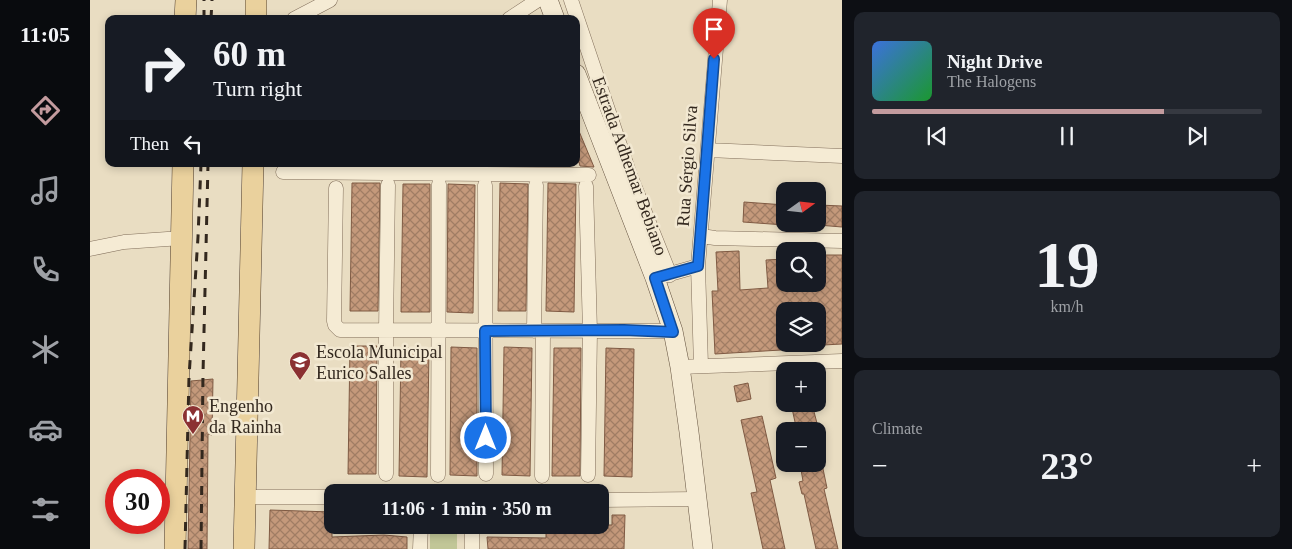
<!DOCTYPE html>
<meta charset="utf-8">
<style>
body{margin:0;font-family:Georgia,serif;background:#20242c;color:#f1f3f6;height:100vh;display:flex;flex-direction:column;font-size:19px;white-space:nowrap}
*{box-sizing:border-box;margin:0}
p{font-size:16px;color:#9ea1a6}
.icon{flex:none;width:28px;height:28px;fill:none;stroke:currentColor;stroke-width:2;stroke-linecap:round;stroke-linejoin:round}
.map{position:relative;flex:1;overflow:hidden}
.details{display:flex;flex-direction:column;gap:12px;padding:12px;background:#0d0f14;width:450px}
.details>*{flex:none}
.guide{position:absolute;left:15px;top:15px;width:475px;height:152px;border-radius:10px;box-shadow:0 2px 8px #0003;background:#171b24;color:#f1f3f6;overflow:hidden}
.needle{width:32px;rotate:75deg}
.buttons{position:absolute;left:686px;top:182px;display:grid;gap:10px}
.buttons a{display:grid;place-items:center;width:50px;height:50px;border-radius:10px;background:#171b24;box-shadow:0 2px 8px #0003;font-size:25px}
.speed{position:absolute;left:15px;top:469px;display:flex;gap:10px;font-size:25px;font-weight:700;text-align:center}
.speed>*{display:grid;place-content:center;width:65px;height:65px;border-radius:50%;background:#171b24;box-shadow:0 2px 8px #0003;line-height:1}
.speed .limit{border:8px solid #d22;background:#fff;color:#111}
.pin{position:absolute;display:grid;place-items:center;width:42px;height:42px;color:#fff;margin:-51px -21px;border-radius:50% 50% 50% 0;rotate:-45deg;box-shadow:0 0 5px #0007}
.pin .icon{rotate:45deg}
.me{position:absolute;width:55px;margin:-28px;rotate:0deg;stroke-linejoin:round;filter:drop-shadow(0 0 4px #0008)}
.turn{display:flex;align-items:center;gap:18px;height:105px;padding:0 25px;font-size:22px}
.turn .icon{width:65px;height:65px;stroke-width:2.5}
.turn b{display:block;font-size:35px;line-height:42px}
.then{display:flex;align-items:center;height:48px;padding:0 25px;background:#0003;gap:10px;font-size:19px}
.big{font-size:38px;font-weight:800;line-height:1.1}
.details .card{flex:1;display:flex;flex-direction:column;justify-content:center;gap:8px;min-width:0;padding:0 18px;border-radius:10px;background:#20242c}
.details .dial{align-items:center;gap:0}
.dial b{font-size:65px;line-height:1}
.song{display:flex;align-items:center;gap:15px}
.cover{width:60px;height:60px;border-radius:8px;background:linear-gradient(135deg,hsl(220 70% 55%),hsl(130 70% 35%))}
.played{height:5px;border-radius:2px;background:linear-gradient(90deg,#c39b9e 75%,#363941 75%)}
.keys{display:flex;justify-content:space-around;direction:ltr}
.heat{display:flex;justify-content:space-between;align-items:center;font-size:28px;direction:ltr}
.trip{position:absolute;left:234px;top:484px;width:285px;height:50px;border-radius:10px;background:#171b24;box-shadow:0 2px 8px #0003;font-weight:800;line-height:50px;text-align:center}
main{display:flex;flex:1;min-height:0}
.tabs{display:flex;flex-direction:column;width:90px;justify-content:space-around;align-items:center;background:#090b0e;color:#9ea1a6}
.tabs .icon{width:35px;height:35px}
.tabs .active{color:#c39b9e}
.tabs b{font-size:22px;color:#f1f3f6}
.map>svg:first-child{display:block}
.pitch{fill:#c1c697}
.building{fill:url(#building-cross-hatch);stroke:#7f5a43}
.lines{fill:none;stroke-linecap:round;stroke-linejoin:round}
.minor-casing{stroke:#826f5b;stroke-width:15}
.secondary-casing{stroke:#63513e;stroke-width:20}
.primary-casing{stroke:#503e2f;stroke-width:22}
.minor{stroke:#f5ebd4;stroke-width:14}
.secondary{stroke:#f5ebd4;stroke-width:19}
.primary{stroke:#ead19d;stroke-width:21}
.rail{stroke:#33281e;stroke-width:3;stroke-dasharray:9 9;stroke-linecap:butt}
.route-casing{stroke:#114b97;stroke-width:12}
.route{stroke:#1a73e8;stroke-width:9}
.labels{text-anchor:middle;stroke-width:5;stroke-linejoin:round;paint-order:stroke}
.street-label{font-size:18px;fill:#33281e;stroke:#f2e8d1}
.poi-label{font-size:18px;fill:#33281e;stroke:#f2e8d1;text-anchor:start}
</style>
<main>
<nav class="tabs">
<b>11:05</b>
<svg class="icon active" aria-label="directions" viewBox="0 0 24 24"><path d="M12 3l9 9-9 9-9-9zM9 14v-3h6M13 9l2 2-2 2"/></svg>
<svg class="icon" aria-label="music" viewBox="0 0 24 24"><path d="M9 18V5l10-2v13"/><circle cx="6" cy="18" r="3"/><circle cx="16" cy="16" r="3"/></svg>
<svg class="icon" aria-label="phone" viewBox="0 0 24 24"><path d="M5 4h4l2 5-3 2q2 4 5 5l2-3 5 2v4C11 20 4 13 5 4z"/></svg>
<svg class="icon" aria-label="climate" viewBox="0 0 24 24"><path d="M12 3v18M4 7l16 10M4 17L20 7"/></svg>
<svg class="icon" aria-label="car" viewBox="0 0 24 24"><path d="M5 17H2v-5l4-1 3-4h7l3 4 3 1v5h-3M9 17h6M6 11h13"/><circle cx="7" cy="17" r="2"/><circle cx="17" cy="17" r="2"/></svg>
<svg class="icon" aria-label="filters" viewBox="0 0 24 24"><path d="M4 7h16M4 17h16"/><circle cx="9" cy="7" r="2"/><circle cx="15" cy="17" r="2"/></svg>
</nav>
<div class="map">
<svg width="752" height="549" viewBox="0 0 752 549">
<defs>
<pattern id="building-cross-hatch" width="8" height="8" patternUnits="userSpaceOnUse" patternTransform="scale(1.25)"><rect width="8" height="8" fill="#c4997b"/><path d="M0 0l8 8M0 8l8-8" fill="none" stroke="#a07d64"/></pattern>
</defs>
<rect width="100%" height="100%" fill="#e9ddc2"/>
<path class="pitch" d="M 340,525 L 367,525 L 367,549 L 340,549 Z"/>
<path class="building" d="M 486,124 L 504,167 L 503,167 L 490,166 L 489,162 L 486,163 Z
M 262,183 L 290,183 L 288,311 L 260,311 Z
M 410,183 L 438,184 L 436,311 L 408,311 Z
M 458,183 L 486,184 L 484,312 L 456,311 Z
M 313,184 L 340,184 L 340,312 L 311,312 Z
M 358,184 L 385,185 L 383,313 L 357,312 Z
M 654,202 L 695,205 L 695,225 L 653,222 Z
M 728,205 L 752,206 L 752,227 L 728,225 Z
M 649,251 L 650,290 L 678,288 L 676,260 L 695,259 L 695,287 L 728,285 L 728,257 L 734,257 L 734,255 L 752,255 L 752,344 L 733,345 L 731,318 L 728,318 L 728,311 L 695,311 L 695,313 L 688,313 L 691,350 L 625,354 L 622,291 L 628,291 L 626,252 Z
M 260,346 L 287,346 L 286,474 L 258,474 Z
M 361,347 L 387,348 L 387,476 L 360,475 Z
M 414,347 L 442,348 L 440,476 L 412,475 Z
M 311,348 L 339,349 L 337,477 L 309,476 Z
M 464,348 L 491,348 L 490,476 L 462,476 Z
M 516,348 L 544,349 L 542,477 L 514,476 Z
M 123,379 L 122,435 L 118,434 L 117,549 L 98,549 L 101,381 Z
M 658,383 L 661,399 L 647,402 L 644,386 Z
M 701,404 L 722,404 L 729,431 L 707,431 Z
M 672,416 L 686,478 L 680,480 L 695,549 L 673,549 L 661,493 L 667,492 L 651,420 Z
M 710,464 L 732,464 L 737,488 L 734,489 L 748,549 L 726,549 L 714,494 L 712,494 L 709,482 L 713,481 Z
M 180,510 L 242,512 L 242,537 L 294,535 L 317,537 L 317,549 L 179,549 Z
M 522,515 L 535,515 L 534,549 L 398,549 L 397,537 L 456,538 L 456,525 L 522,525 Z"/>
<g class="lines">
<g class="minor-casing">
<path id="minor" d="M 481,0 L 540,175 L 580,275
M 204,19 L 240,0
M 419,19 L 448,0
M 618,150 L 752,156
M 193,172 L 499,175
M 395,185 L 396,474
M 496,186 L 500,331 L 498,475
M 246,188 L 244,321 L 245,325 L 250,330 L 583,331
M 611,236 L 625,238 L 752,241
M 0,249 L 34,242 L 92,238
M 573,276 L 608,266
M 444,331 L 446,185
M 611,366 L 608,266 L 630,0
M 590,367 L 752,361
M 296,474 L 296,331 L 298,185
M 348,475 L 349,184
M 452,476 L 453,331
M 156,497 L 242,497
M 510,500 L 608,499
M 330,549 L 331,525
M 382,549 L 382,525"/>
</g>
<g class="secondary-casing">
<path id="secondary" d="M 458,0 L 465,19
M 486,74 L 565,278 L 583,331 L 590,367 L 599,432 L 613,549"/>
</g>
<g class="primary-casing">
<path id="primary" d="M 95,19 L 96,0
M 166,19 L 166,0
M 85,549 L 93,164
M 154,549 L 163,164"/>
</g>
<use href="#minor" class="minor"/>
<use href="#secondary" class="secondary"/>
<use href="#primary" class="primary"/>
<path class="rail" d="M 114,19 L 114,0
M 121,19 L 122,0
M 95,549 L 99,377 L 108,237 L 111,164
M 111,549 L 113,374 L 118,164"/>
</g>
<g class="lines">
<g class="route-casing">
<path id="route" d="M 396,438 L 395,331 L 534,330 L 583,332 L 565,278 L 608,266 L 624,59"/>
</g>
<use href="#route" class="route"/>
</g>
<defs>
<g id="school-pin" transform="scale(1.125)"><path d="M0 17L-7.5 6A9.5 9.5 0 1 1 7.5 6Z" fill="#8b3032" stroke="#f2e8d1"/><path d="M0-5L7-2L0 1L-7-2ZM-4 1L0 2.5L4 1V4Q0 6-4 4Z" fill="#fff"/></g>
<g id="metro-pin" transform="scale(1.125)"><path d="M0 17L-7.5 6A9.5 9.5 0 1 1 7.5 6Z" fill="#8b3032" stroke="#f2e8d1"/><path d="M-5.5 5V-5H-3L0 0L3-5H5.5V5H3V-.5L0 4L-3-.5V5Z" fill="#fff"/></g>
</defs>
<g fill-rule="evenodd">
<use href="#school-pin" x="210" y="362"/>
<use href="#metro-pin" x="103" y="416"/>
</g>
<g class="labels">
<g class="street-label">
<text transform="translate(540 166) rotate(70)" y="6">Estrada Adhemar Bebiano</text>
<text transform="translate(597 166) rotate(-86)" y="6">Rua Sérgio Silva</text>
</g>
<g class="poi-label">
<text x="226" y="358">Escola Municipal<tspan x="226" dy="21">Eurico Salles</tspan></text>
<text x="119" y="412">Engenho<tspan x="119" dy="21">da Rainha</tspan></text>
</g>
</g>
</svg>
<div class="buttons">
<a><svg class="needle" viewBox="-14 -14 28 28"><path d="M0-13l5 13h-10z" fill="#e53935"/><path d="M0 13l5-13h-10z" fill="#9ea1a6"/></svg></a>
<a><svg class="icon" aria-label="search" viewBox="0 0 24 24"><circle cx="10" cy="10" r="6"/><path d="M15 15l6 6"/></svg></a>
<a><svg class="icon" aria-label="layers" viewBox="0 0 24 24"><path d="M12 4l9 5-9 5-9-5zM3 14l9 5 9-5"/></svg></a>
<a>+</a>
<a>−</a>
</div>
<div class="speed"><div class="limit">30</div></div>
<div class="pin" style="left:624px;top:59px;background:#d93025"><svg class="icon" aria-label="arrive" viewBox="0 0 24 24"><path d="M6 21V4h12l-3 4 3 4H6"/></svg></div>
<svg class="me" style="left:396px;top:438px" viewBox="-20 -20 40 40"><circle r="17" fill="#1a73e8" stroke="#fff" stroke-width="3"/><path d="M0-11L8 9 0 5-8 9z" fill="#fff"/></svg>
<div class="trip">11:06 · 1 min · 350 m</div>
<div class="guide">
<div class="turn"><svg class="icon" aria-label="right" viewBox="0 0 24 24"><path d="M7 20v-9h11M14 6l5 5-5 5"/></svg><div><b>60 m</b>Turn right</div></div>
<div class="then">Then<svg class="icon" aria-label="left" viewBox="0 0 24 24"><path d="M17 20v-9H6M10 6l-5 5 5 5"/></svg></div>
</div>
</div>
<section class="details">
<div class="card">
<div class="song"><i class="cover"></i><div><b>Night Drive</b><p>The Halogens</p></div></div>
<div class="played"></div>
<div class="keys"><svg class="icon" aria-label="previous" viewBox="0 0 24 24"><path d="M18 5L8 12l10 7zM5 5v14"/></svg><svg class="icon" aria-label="pause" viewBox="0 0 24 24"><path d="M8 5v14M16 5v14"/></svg><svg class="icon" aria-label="next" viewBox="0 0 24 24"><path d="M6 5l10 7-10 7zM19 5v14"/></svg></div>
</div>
<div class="card dial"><b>19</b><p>km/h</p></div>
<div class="card"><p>Climate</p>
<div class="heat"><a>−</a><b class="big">23°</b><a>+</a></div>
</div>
</section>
</main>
